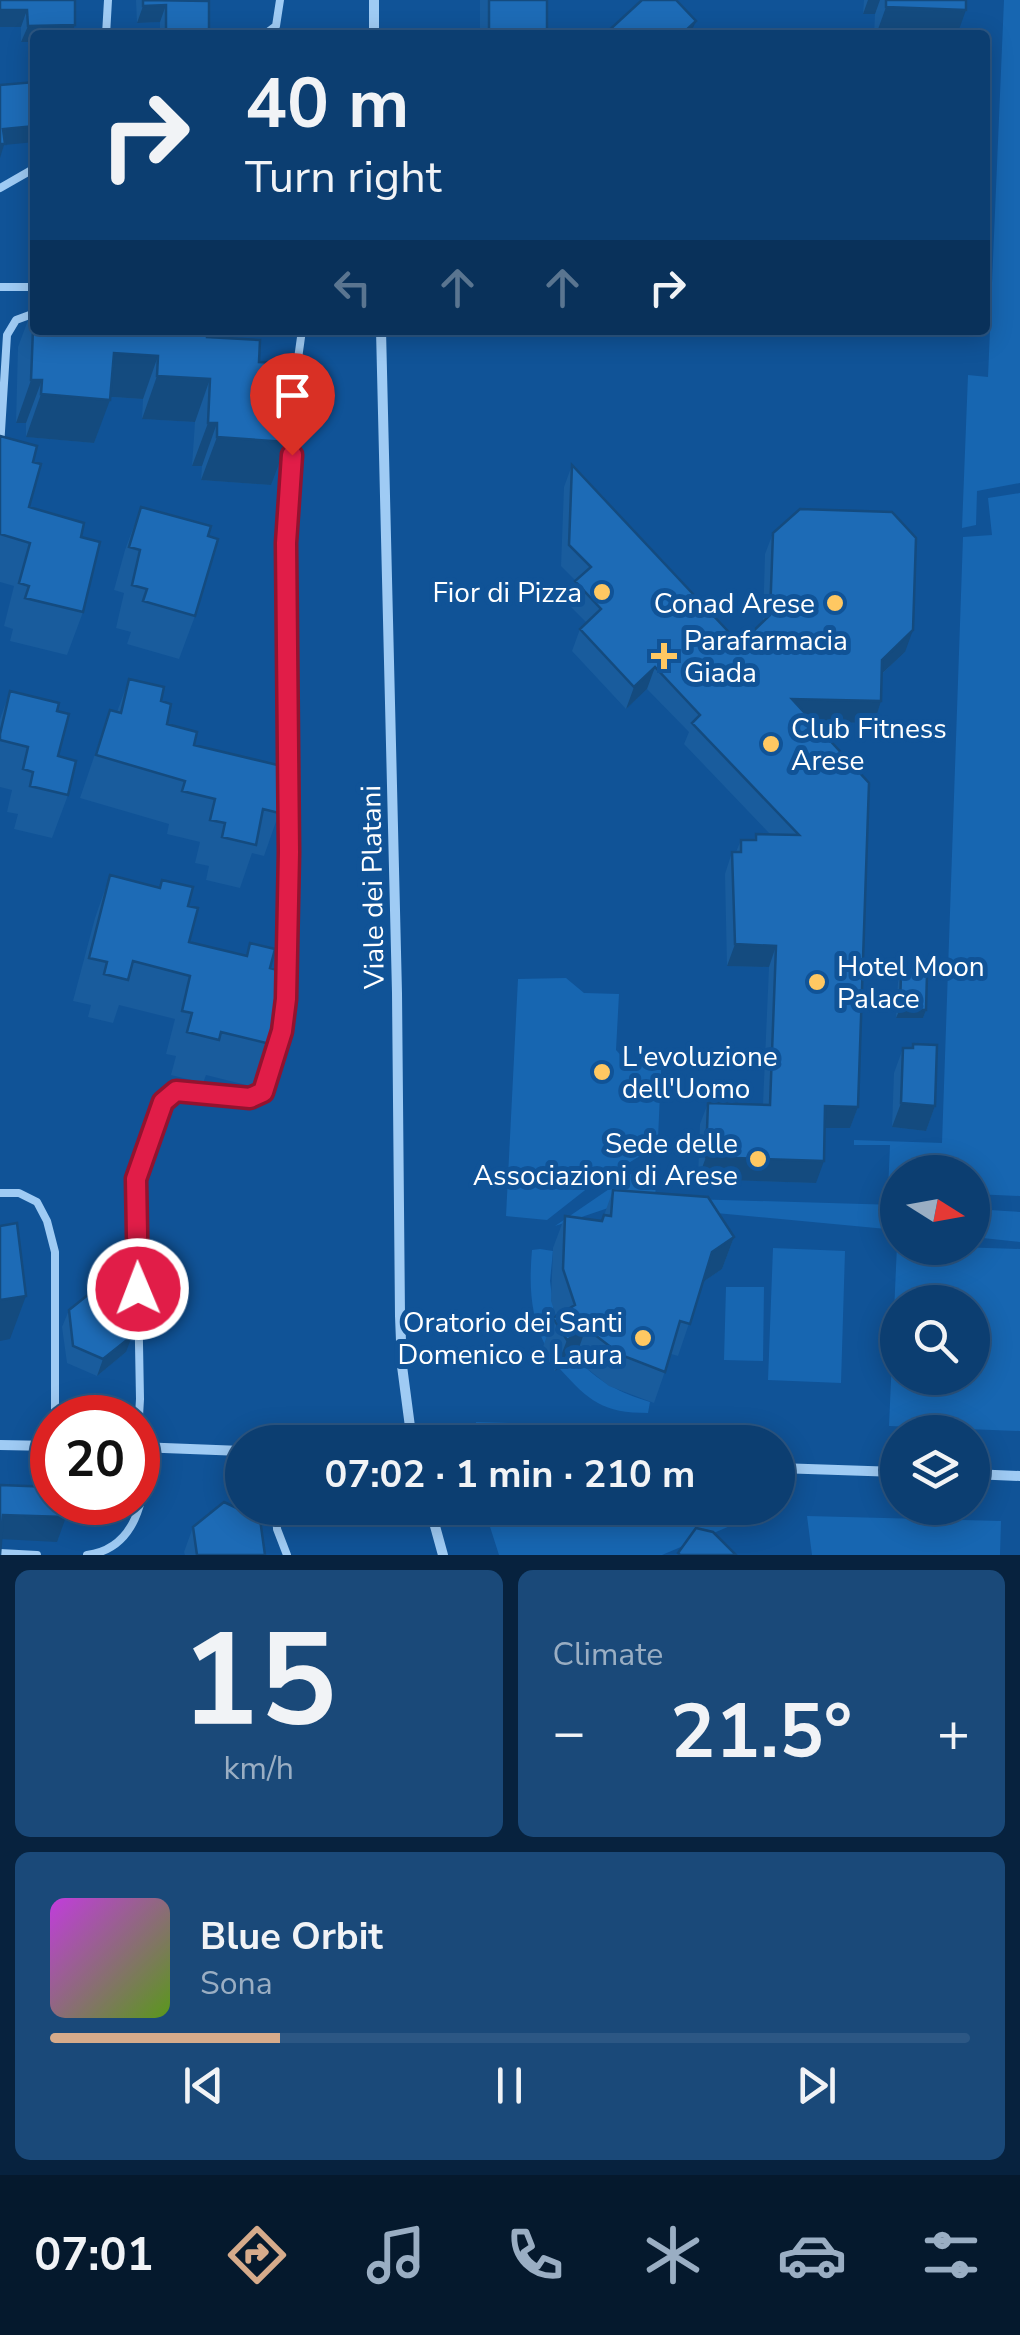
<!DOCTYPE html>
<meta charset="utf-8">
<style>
body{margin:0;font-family:"Nunito Sans",sans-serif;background:#1a4979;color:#f1f3f6;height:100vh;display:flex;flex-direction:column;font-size:38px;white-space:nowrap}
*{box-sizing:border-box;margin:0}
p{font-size:32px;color:#9aaec3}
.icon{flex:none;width:55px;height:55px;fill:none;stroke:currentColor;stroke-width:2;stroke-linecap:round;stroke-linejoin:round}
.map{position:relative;height:1555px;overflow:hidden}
.details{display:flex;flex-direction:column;gap:15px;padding:15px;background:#07223e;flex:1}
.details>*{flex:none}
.top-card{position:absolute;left:30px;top:30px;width:960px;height:305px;border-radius:10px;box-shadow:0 5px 25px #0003,0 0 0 2px #2c5784;background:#0c3e71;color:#f1f3f6;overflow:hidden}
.needle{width:65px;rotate:101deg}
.controls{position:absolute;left:880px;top:1155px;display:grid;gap:20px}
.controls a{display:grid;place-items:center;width:110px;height:110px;border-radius:50%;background:#0c3e71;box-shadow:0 5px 25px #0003,0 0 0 2px #2c5784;font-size:50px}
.speed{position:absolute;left:30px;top:1395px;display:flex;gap:20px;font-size:50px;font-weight:700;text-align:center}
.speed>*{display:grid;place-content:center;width:130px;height:130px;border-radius:50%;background:#0c3e71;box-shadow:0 5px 25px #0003,0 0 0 2px #2c5784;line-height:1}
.speed .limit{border:15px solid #d22;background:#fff;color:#111}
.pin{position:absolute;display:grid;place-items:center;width:85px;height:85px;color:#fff;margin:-102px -42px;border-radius:50% 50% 50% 0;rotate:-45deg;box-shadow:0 0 10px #0007}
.pin .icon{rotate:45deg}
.me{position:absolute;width:110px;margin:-55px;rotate:359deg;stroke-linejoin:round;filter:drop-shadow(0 0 8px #0008)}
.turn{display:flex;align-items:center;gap:35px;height:210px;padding:0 50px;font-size:45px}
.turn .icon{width:130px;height:130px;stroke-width:2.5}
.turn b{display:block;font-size:70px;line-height:85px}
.lanes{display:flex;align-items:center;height:95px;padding:0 50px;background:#0003;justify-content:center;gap:50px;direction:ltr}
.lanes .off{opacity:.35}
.big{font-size:75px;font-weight:700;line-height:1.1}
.details .card{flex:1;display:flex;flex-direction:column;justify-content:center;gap:15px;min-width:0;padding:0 35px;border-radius:15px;background:#1a4979}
.details .dial{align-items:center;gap:0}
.dial b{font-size:130px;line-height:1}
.song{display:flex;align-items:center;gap:30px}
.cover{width:120px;height:120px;border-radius:15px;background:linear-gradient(135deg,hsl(290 70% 55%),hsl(90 70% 35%))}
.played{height:10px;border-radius:5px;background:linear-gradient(90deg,#d6ab8b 25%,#2c5784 25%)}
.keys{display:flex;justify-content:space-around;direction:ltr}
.heat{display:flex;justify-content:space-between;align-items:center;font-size:55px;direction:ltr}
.details .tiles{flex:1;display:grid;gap:15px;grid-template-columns:1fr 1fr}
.card:last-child{grid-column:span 2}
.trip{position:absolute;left:225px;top:1425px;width:570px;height:100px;border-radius:50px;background:#0c3e71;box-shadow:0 5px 25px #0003,0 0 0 2px #2c5784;font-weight:700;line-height:100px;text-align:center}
.tab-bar{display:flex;height:160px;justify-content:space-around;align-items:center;background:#05192d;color:#9aaec3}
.tab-bar .icon{width:70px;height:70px}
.tab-bar .current{color:#d6ab8b}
.tab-bar b{font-size:45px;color:#f1f3f6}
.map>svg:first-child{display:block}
.green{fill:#1766b1;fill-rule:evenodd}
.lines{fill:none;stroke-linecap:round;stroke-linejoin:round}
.lane{stroke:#9fcbf4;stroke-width:8}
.street{stroke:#9fcbf4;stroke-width:10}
.wall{fill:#195c9d}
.shaded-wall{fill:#144b7f}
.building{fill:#1d6bb6;stroke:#144b7f;stroke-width:2.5}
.route-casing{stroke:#92132f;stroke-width:25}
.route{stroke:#e11d48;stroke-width:18}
.poi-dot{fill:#ffc862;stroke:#105397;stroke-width:4}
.labels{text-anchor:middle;stroke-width:10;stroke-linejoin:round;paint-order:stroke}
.poi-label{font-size:28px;fill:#fff;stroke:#105397;text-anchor:end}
.street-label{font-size:28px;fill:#fff;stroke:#105397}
</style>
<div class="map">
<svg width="1020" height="1555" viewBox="0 0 1020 1555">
<rect width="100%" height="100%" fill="#105397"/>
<path class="green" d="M 1004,0 L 1020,0 L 1020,483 L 977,491 L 976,525 L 962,528 L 968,375 L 988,377 Z
M 1020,493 L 1020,1196 L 973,1194 L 972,1172 L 898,1172 L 897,1191 L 888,1191 L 890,1145 L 854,1145 L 854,1140 L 942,1143 L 963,537 L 992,535 L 988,498 Z
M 566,978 L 584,993 L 619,994 L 616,1050 L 626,1061 L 646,1061 L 654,1070 L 661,1070 L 658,1139 L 640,1156 L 589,1187 L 547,1220 L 506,1216 L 518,979 Z
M 657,1166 L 655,1198 L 897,1205 L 897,1230 L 620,1204 L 555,1226 L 634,1172 Z
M 973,1209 L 1020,1212 L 1020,1242 L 973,1237 Z
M 897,1245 L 1020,1249 L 1020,1431 L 889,1426 ZM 898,1302 L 972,1302 L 972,1378 L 898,1378 Z
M 773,1248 L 845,1251 L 841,1383 L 768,1380 Z
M 540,1249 L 553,1251 L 550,1281 L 555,1320 L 546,1347 C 530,1316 529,1285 532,1250 Z
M 726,1287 L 764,1287 L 763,1361 L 724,1360 Z
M 577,1358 C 597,1382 621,1393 650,1402 L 648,1413 C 603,1413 589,1401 560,1369 Z
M 476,1422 L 657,1427 L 656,1442 L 476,1438 Z
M 484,1508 L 507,1508 L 744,1514 L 730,1526 L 662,1555 L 499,1555 Z
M 807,1516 L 1001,1521 L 1000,1555 L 812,1555 Z"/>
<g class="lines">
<path class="lane" d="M 214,33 L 268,32 L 276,26 L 280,0
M 106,35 L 108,0
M 0,188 L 35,168
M 0,287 L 35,287
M 296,373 L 302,330
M 0,447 L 7,335 L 16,320 L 35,313
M 0,1193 L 19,1193 L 37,1202 L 47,1221 L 55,1252 L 55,1418
M 138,1433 L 140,1399 L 136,1179 L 163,1102 L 176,1091 L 250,1098 L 263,1092 L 281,1031 L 286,999 L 289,852 L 286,543 L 296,387
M 276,1508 L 277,1529 L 287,1555
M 0,1553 L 37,1555
M 87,1555 C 140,1548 144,1493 150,1448"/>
<path class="street" d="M 374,0 L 374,35
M 381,330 L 397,993 L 400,1316 L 402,1366 L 412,1442
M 0,1445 L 52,1446
M 138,1447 L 242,1451
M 778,1468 L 898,1472
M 972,1474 L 1020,1476
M 430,1508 L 443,1555"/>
</g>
<path class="wall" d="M 0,0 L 75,25 L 71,35 L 35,35 L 35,42 L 21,42 L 21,27 L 0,27 Z
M 136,0 L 200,0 L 209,33 L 255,35 L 160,35 L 160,22 L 137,23 Z
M 480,0 L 547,0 L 545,35 L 480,35 Z
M 864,0 L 966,0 L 957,35 L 874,35 L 875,14 L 863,14 Z
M 34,304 L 35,330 L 207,337 L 259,362 L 288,415 L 271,485 L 201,480 L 202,466 L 192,466 L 195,422 L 142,419 L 143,399 L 110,397 L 94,443 L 26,437 L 26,423 L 16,423 L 18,347 Z
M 0,436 L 33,462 L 29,507 L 81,537 L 83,612 L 67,655 L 10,641 L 13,629 L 4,626 L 14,586 L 0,582 Z
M 572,465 L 740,644 L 763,622 L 765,554 L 773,533 L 905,652 L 882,674 L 874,723 L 812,721 L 858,1107 L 850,1128 L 825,1128 L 816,1183 L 698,1179 L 700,1124 L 708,1103 L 763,1104 L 769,967 L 727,966 L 725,874 L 732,852 L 736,852 L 741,840 L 754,840 L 756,834 L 770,834 L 684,744 L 689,732 L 647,689 L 626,709 L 572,651 L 580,629 L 587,623 L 567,603 L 576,581 L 561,566 L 564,487 Z
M 141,507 L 208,536 L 195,616 L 179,659 L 127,644 L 131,632 L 116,628 L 124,593 L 114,590 L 125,550 Z
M 129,679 L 161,701 L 167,724 L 279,813 L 264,856 L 252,853 L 240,888 L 206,880 L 209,866 L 195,863 L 200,842 L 167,834 L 169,824 L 80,798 L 110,710 L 117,712 Z
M 10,691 L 57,711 L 58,756 L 68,795 L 52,838 L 14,829 L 18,814 L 7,812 L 12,790 L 0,787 L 0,719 Z
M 110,875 L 159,887 L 162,880 L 188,906 L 189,942 L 246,956 L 250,943 L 270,968 L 270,1044 L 254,1087 L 206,1075 L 203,1083 L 171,1075 L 176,1056 L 166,1054 L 175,1019 L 119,1005 L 113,1023 L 88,1017 L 91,1005 L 73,1001 L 95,918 Z
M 901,973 L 926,1010 L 923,1018 L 896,1018 L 898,982 Z
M 913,1044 L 935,1106 L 926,1131 L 892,1127 L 894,1073 L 903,1048 L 912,1048 Z
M 613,1190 L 734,1237 L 722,1269 L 703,1282 L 678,1356 L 671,1354 L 654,1403 L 609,1386 L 575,1359 L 555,1371 L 542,1350 L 553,1318 L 556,1316 L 551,1301 L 553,1248 L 565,1216 L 602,1221 Z
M 69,1310 L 126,1352 L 97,1376 L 67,1363 L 62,1327 Z
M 193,1527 L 265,1555 L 185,1555 L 184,1552 Z"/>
<path class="shaded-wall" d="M 868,0 L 880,0 L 875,14 L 863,14 Z
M 166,5 L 160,22 L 137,23 L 143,6 Z
M 886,7 L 966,10 L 957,35 L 876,35 Z
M 0,10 L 27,10 L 21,27 L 0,27 Z
M 696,21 L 690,35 L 681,35 Z
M 75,25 L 71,35 L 35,35 L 35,42 L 21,42 L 28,26 Z
M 489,30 L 547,30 L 545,35 L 487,35 Z
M 35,126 L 35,142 L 4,145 L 0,158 L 0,139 L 3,129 Z
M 114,353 L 158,356 L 143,399 L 98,396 Z
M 157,376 L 210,379 L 195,422 L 142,419 Z
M 31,380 L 42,380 L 26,423 L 16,423 Z
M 41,394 L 110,400 L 94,443 L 26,437 Z
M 290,395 L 296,395 L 280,438 Z
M 208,423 L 217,423 L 202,466 L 192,466 Z
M 217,437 L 287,442 L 271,485 L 201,480 Z
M 913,630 L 905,652 L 874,681 L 882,660 Z
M 655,667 L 647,689 L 626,709 L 634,687 Z
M 792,699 L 881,701 L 874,723 L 784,721 Z
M 735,944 L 776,946 L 769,967 L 727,966 Z
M 900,1009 L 926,1010 L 923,1018 L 896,1018 Z
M 901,1103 L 935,1106 L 926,1131 L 892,1127 Z
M 825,1106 L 858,1107 L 850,1128 L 818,1128 Z
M 706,1157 L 824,1161 L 816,1183 L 698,1179 Z
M 734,1237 L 722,1269 L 700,1284 L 712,1252 Z
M 26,1296 L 10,1339 L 0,1341 L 0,1300 Z
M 586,1328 L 575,1359 L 555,1371 L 567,1340 Z
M 132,1336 L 126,1352 L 97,1376 L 103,1359 Z
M 3,1515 L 66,1517 L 57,1542 L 0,1539 Z"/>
<path class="building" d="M 0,0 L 75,0 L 75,25 L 28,26 L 27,10 L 0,10 Z
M 143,0 L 209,1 L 209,33 L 255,33 L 255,35 L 166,35 L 166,5 L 143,6 Z
M 489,0 L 547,0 L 547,30 L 489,30 Z
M 642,0 L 676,0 L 696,21 L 681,35 L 606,35 L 605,34 Z
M 886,0 L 966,0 L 966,10 L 886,7 Z
M 35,82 L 35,126 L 3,129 L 5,144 L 0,144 L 0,85 Z
M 34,304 L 35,304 L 35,330 L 207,330 L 207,337 L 260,340 L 259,362 L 297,364 L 296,395 L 290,395 L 287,442 L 217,437 L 217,423 L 208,423 L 210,379 L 157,376 L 158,356 L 114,353 L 110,400 L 41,394 L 42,380 L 31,380 Z
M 0,436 L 37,446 L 33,462 L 41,464 L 29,507 L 84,523 L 81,537 L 100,542 L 83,612 L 25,598 L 29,586 L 19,583 L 30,543 L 0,534 Z
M 572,465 L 740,644 L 770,615 L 773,533 L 800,509 L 892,512 L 916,538 L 913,630 L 882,660 L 881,701 L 792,699 L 869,783 L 858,1107 L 825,1106 L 824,1161 L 706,1157 L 708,1103 L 770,1105 L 776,946 L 735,944 L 732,852 L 741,852 L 741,840 L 756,840 L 756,834 L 799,835 L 692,723 L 700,715 L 655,667 L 634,687 L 580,629 L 601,609 L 575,581 L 591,567 L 569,545 Z
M 141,507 L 211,526 L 208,536 L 218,539 L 195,616 L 143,601 L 147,589 L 132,585 L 140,550 L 129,547 Z
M 129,679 L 164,687 L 161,701 L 171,704 L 167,724 L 197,732 L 194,745 L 290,768 L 279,813 L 263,809 L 256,845 L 222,837 L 225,823 L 210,820 L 215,799 L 182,791 L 185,781 L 96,755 L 110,710 L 121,713 Z
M 10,691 L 59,703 L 57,711 L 69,714 L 58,756 L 76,761 L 68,795 L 30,786 L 33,772 L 23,769 L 28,747 L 0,740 L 0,734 Z
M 110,875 L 160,888 L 162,880 L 193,887 L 188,906 L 198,908 L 189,942 L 247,956 L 250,943 L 275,949 L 270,968 L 289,973 L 270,1044 L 221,1032 L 219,1040 L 187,1032 L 192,1013 L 182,1011 L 190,976 L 133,961 L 128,980 L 104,974 L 107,962 L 89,958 Z
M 901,973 L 927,974 L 926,1010 L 900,1009 Z
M 913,1044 L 937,1045 L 935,1106 L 901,1103 L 903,1048 L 913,1048 Z
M 613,1190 L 708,1197 L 734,1237 L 712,1252 L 690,1324 L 680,1321 L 665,1372 L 621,1355 L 586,1328 L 567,1340 L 553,1318 L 575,1305 L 563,1269 L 565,1216 L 602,1221 L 604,1215 L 611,1216 Z
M 17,1223 L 26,1296 L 0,1300 L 0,1226 Z
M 94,1290 L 126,1301 L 132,1336 L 103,1359 L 73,1346 L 69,1310 Z
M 0,1485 L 52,1487 L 52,1502 L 66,1502 L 66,1517 L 3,1515 L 0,1555 Z
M 224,1502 L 260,1519 L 265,1555 L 197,1555 L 193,1527 Z
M 696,1528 L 713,1532 L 736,1555 L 680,1555 L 678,1553 Z"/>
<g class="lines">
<g class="route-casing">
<path id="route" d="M 138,1289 L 136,1179 L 163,1102 L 176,1091 L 250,1098 L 263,1092 L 282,1031 L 286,999 L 289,852 L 286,543 L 292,455"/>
</g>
<use href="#route" class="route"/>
</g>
<g class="poi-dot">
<circle cx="602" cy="592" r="10"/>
<circle cx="835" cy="603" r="10"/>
<path d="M659 641h10v10h10v10h-10v10h-10v-10h-10v-10h10z"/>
<circle cx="771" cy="744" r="10"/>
<circle cx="817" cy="982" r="10"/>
<circle cx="602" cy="1072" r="10"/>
<circle cx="758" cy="1159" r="10"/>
<circle cx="643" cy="1338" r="10"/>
</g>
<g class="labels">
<g class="poi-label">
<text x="582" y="602">Fior di Pizza</text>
<text x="815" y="613">Conad Arese</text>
<text x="684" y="650" text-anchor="start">Parafarmacia<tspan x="684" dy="32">Giada</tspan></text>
<text x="791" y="738" text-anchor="start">Club Fitness<tspan x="791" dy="32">Arese</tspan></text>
<text x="837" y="976" text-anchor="start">Hotel Moon<tspan x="837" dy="32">Palace</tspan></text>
<text x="622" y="1066" text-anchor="start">L'evoluzione<tspan x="622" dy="32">dell'Uomo</tspan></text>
<text x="738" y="1153">Sede delle<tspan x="738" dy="32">Associazioni di Arese</tspan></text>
<text x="623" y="1332">Oratorio dei Santi<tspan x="623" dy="32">Domenico e Laura</tspan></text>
</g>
<g class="street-label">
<text transform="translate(372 887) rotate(-91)" y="10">Viale dei Platani</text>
</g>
</g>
</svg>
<div class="controls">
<a><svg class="needle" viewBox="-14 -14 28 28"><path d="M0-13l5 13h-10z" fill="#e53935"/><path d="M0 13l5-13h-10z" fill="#9aaec3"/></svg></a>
<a><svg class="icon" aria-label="search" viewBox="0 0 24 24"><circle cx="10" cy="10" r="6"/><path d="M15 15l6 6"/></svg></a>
<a><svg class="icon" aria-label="layers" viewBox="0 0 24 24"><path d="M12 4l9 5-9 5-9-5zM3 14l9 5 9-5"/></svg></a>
</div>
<div class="speed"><div class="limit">20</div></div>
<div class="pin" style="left:292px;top:455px;background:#d93025"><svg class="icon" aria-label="arrive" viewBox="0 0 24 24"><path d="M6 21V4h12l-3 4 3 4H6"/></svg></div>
<svg class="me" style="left:138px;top:1289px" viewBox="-20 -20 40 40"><circle r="17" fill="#e11d48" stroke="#fff" stroke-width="3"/><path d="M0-11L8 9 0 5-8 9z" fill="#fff"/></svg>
<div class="trip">07:02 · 1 min · 210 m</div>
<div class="top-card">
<div class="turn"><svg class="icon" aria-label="right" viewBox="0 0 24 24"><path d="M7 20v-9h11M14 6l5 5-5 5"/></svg><div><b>40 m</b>Turn right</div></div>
<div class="lanes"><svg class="icon off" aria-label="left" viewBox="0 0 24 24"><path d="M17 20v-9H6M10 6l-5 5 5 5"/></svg><svg class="icon off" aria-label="ahead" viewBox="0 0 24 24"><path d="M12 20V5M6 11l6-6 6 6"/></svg><svg class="icon off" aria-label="ahead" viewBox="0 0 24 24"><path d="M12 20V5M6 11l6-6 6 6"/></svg><svg class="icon" aria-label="right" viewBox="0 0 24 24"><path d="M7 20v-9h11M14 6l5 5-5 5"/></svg></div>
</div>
</div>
<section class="details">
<div class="tiles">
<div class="card dial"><b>15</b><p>km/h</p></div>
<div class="card"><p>Climate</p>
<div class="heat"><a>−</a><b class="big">21.5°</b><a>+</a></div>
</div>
<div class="card">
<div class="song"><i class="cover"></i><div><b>Blue Orbit</b><p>Sona</p></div></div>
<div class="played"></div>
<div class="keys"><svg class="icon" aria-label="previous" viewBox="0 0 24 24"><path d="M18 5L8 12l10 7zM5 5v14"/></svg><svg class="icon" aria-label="pause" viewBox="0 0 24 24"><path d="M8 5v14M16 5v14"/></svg><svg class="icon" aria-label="next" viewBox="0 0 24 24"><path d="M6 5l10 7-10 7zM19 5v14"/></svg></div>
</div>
</div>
</section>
<nav class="tab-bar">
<b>07:01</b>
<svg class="icon current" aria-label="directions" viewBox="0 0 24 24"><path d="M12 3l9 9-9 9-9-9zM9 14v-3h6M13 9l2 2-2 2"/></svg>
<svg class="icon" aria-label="music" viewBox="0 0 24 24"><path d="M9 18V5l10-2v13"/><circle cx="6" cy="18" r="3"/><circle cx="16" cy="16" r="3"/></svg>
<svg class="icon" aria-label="phone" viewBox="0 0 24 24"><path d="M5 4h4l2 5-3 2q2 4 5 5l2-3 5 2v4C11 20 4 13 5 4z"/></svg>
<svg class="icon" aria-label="climate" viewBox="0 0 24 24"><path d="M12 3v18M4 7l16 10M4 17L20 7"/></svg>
<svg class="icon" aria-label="car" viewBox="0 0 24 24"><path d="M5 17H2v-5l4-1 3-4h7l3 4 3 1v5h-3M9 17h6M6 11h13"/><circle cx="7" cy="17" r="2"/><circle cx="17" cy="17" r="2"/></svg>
<svg class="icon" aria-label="filters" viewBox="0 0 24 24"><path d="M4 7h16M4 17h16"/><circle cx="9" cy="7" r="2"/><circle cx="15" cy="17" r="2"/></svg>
</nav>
